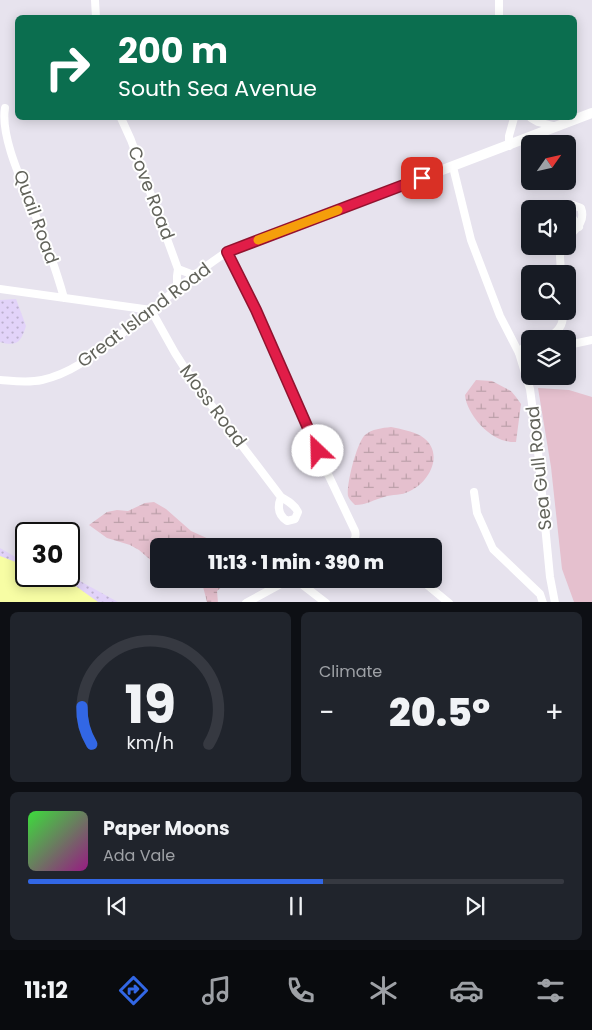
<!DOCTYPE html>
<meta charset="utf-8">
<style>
body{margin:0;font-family:Poppins,sans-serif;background:#20242c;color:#f1f3f6;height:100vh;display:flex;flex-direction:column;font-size:19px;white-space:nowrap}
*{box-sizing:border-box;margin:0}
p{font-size:16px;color:#9ea1a6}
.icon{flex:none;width:28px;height:28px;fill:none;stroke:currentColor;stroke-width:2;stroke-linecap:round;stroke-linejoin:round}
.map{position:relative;height:602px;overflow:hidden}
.details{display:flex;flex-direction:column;gap:10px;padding:10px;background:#0d0f14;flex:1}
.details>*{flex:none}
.banner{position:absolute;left:15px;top:15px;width:562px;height:105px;border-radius:8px;box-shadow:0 2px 12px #0003;background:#0b6e4f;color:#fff;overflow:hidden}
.needle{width:32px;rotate:56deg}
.buttons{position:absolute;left:521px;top:135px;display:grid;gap:10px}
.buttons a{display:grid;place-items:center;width:55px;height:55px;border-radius:8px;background:#171b24;box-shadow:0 2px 12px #0003;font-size:25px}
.speed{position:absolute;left:15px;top:522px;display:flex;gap:10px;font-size:25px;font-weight:700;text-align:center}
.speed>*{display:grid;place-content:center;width:65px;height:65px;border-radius:50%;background:#171b24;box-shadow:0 2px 12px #0003;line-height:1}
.speed .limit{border:2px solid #111;border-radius:8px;background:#fff;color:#111}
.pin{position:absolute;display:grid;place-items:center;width:42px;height:42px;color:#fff;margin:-21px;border-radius:10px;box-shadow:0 2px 8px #0006}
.me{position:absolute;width:55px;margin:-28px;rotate:336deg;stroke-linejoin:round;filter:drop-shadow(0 0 4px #0008)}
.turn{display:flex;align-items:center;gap:18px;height:105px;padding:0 20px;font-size:22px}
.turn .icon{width:65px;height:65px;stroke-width:2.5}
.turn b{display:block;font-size:35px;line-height:42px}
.big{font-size:38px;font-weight:800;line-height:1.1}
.details .widget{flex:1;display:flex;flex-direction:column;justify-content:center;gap:8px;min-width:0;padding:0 18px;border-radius:8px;background:#20242c}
.details .dial{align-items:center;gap:0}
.dial svg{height:130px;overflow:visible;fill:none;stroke:#363941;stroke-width:7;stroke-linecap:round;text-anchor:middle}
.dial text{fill:#f1f3f6;stroke:none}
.song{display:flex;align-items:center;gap:15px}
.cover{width:60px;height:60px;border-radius:8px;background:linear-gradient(135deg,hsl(120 70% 55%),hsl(310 70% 35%))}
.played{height:5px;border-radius:2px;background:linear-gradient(90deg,#3267e5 55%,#363941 55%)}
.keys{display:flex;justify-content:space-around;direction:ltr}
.heat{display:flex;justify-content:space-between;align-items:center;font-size:28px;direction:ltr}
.details .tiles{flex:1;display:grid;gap:10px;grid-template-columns:1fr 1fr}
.widget:last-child{grid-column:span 2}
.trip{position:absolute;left:150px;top:538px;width:292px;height:50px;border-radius:8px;background:#171b24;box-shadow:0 2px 12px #0003;font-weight:800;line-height:50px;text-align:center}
.tab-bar{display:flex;height:80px;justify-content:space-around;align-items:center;background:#090b0e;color:#9ea1a6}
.tab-bar .icon{width:35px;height:35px}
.tab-bar .current{color:#3267e5}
.tab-bar b{font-size:22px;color:#f1f3f6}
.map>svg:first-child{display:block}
.wetland{fill:url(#wetland-marsh)}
.sand{fill:url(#sand-dots)}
.green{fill:#e5c0ce}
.water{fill:#f7fda4}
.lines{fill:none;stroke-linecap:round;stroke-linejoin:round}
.minor{stroke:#fff;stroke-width:8}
.tertiary{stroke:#fff;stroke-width:10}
.route-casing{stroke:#92132f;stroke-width:12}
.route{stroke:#e11d48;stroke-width:9}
.slow{stroke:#f59e0b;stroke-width:9}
.labels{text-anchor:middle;stroke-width:4;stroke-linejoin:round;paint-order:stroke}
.street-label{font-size:18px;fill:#62635b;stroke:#fff}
</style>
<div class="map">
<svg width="592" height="603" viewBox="0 0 592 603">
<defs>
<pattern id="wetland-marsh" width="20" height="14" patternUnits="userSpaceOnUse" patternTransform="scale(1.25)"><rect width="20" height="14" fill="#e5c0ce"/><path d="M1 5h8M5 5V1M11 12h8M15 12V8" fill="none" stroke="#bda0aa"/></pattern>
<pattern id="sand-dots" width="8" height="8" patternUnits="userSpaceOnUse" patternTransform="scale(1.25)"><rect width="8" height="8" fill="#e2d3f9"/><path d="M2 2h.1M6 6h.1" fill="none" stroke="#bbafcd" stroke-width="1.8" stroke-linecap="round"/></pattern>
</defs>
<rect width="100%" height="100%" fill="#e7e3ee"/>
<path class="wetland" d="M 476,380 L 492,381 L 511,391 L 516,397 L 521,404 L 516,442 C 493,444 467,416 465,395 Z
M 391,427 C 401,429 412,431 421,436 C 445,451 431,481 410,491 C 401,496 393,494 384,497 C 373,500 366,505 355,505 C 352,502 349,499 348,496 C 346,485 357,442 365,435 C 372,429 382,428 391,427 Z
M 154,502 L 166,509 L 191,531 L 220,544 L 229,544 L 234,546 L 198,546 L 195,543 L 188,546 L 159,546 L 159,562 L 154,563 L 139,550 L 130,545 L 107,538 L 89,525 L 107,512 L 117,510 L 128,511 L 145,503 Z
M 201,579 L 231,579 L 217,591 L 218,603 L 207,602 Z"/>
<path class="sand" d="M 16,299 L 26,326 C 21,342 17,347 0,342 L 0,300 Z
M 0,548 L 19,559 L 26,560 L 26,576 L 69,576 L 69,575 L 118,602 L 37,602 L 0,590 Z"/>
<path class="green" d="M 538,388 L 569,390 L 592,397 L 592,602 L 574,602 L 562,569 L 551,467 Z"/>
<path class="water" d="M 0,556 L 26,566 L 26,576 L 50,576 L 77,587 L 98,602 L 0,602 Z"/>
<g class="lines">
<path class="minor" d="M 95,0 L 96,18
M 499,0 L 499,18
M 5,108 C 0,138 24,186 35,214 C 46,242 56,269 64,298
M 121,118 L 131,140 L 178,269 L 191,274 L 198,274
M 531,118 L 538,122 L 557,127
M 509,146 L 509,136 L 514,118
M 453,167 L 471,240 L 500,316 L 519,353 L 530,389 L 537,441 L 550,577 L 555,603
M 568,237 C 576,229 586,221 581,208 L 573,205 L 568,209 L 569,213 L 579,227
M 561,274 L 560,256 L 562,246
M 0,289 L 151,310 L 175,353 L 193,381 L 281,497 C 288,501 295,505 298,512 L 295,519 L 287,521 C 278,515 277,507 281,497
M 177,289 L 177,276 L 178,269
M 546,339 C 558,332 564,326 563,311
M 568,345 L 592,340
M 519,353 L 524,347 L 530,345
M 519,353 L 530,354
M 0,380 C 14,381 28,383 42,380 C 70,374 93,356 115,339 C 153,311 187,277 227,252 L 247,290 L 317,451 L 355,531 C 357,538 354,542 348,546
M 474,492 L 477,513 L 493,549 L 540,594 L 543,603
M 354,541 L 371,546
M 295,579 L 326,603
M 420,579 L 449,603
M 246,603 L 290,579"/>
<path class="tertiary" d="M 227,252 L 592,113"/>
</g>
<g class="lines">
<g class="route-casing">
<path id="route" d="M 318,451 L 256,310 L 227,252 L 422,178"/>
</g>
<use href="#route" class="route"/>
<path class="slow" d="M 258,240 L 338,210"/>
</g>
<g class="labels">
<g class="street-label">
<text transform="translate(151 193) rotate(69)" y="6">Cove Road</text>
<text transform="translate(36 217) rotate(70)" y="6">Quail Road</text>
<text transform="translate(144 315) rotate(-37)" y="6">Great Island Road</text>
<text transform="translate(213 406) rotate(53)" y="6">Moss Road</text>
<text transform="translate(539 468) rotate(-96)" y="6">Sea Gull Road</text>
</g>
</g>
</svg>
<div class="buttons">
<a><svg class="needle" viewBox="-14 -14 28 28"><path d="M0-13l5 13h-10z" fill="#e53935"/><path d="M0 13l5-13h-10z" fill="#9ea1a6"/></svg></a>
<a><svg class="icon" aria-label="sound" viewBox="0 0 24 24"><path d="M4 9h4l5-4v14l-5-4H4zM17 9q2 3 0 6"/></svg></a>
<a><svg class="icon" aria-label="search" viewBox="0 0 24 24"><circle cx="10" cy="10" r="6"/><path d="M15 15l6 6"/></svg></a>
<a><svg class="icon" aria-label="layers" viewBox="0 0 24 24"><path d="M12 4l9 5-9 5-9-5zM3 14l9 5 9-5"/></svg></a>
</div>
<div class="speed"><div class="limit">30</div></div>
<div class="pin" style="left:422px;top:178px;background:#d93025"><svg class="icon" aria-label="arrive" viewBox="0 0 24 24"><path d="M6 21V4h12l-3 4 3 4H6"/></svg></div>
<svg class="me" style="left:318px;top:451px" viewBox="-20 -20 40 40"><circle r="19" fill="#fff"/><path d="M0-13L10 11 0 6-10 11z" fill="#e11d48"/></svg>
<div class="trip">11:13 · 1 min · 390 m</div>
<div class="banner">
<div class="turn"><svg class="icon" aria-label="right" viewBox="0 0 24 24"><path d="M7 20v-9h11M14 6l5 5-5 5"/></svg><div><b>200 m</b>South Sea Avenue</div></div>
</div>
</div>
<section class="details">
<div class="tiles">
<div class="widget dial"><svg viewBox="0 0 100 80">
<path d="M14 69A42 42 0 1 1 86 69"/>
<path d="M14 69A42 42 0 0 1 8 46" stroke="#3267e5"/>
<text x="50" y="56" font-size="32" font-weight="700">19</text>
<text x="50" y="72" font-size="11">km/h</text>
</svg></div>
<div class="widget"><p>Climate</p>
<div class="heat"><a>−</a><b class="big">20.5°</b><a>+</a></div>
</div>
<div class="widget">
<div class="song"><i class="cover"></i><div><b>Paper Moons</b><p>Ada Vale</p></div></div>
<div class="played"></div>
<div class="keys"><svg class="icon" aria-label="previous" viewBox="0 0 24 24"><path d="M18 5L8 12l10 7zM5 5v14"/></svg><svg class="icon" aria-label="pause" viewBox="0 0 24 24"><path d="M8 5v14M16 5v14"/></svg><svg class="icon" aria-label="next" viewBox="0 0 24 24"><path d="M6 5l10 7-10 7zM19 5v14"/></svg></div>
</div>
</div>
</section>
<nav class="tab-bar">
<b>11:12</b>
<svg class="icon current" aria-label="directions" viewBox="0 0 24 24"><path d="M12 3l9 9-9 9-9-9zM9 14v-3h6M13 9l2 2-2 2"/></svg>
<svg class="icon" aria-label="music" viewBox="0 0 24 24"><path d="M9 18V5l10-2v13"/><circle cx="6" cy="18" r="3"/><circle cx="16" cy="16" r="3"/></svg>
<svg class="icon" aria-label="phone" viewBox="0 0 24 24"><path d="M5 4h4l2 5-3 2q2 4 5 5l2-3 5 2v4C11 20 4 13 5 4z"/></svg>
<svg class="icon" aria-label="climate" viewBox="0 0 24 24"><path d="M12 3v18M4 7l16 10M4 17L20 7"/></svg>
<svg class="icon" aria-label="car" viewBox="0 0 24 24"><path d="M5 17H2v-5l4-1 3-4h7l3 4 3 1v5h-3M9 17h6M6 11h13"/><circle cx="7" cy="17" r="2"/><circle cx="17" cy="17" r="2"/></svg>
<svg class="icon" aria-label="filters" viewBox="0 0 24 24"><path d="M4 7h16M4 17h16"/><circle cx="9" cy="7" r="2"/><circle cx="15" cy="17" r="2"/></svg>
</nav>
